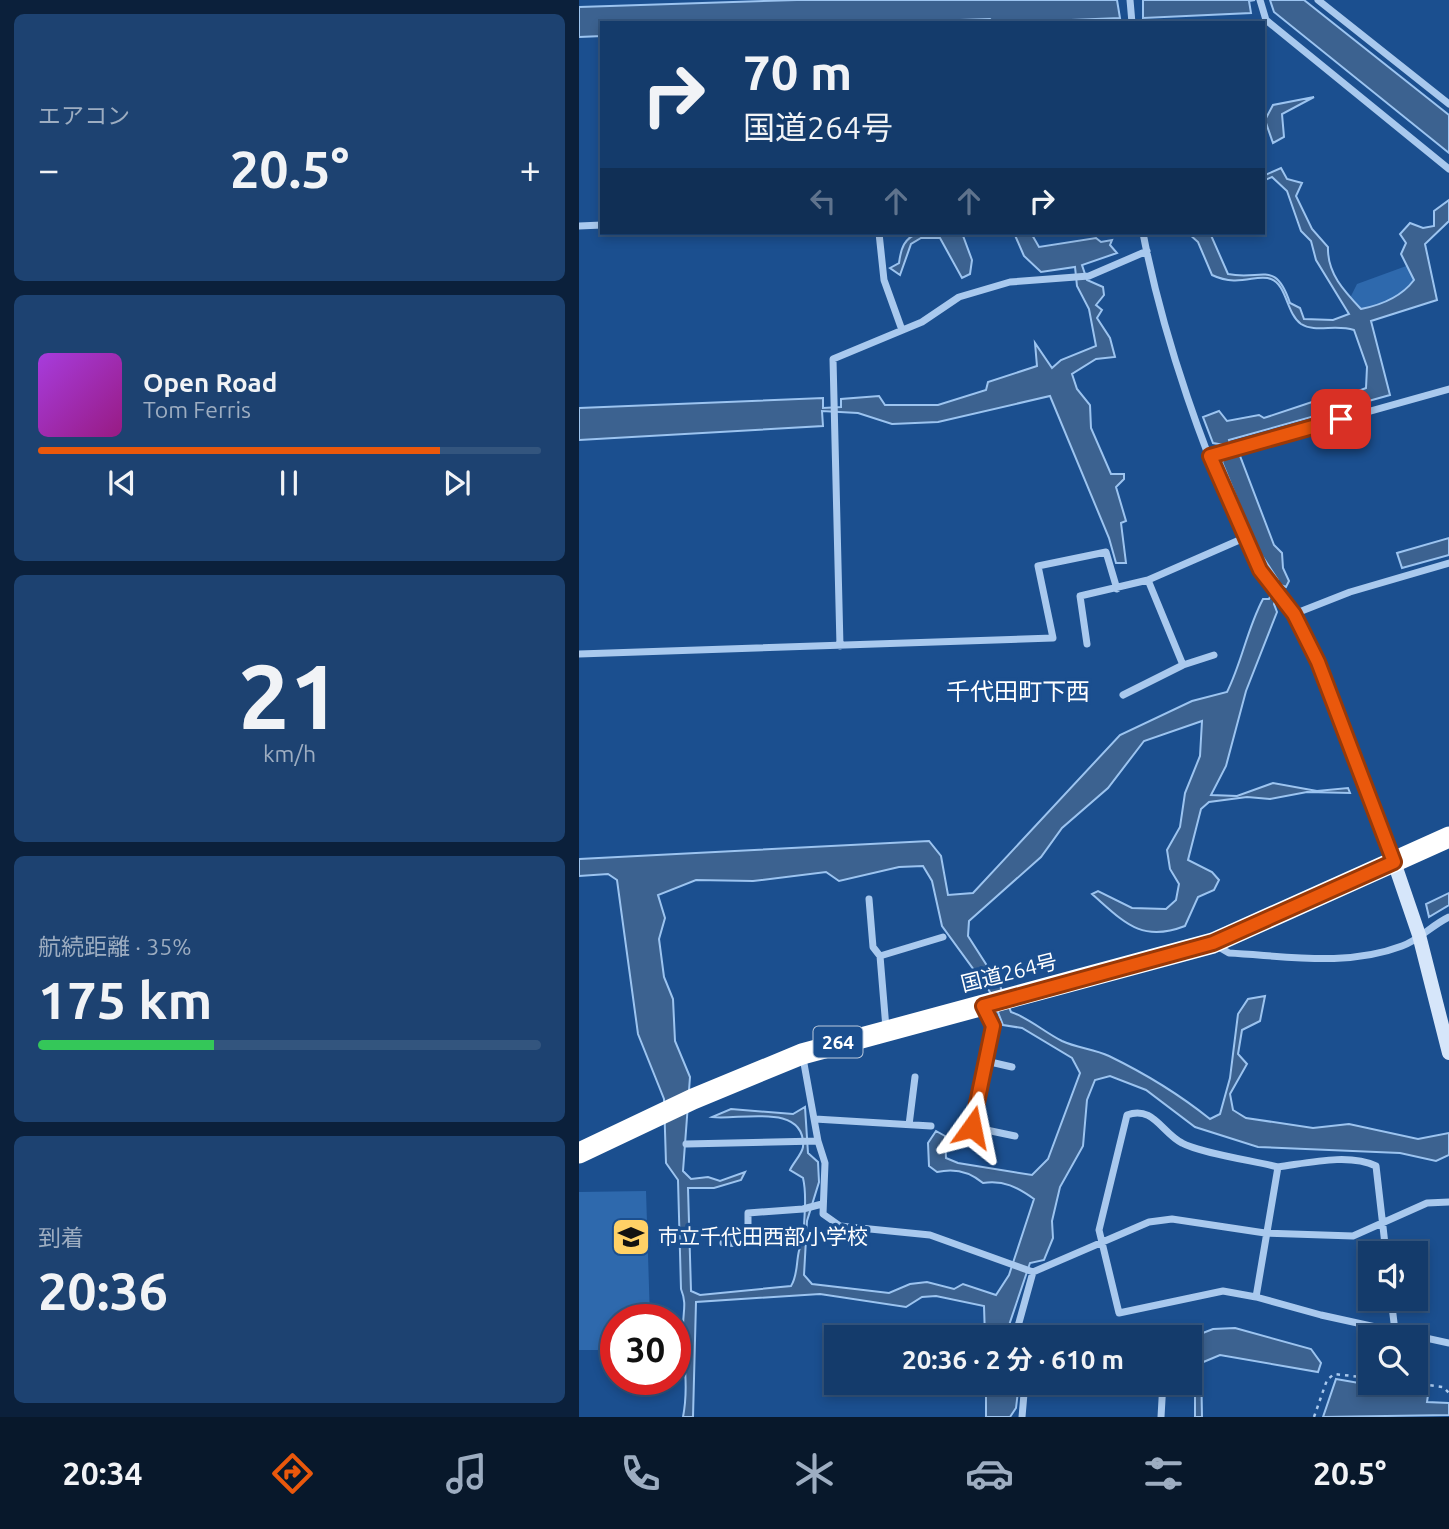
<!DOCTYPE html>
<html lang="ja">
<meta charset="utf-8">
<style>
body{margin:0;font-family:Ubuntu,"Noto Sans JP",sans-serif;background:#1d4271;color:#f1f3f6;height:100vh;display:flex;flex-direction:column;font-size:26px;white-space:nowrap}
*{box-sizing:border-box;margin:0}
p{font-size:23px;color:#9dadc1}
.icon{flex:none;width:38px;height:38px;fill:none;stroke:currentColor;stroke-width:2;stroke-linecap:round;stroke-linejoin:round}
.map{position:relative;flex:1;overflow:hidden}
.drawer{display:flex;flex-direction:column;gap:14px;padding:14px;background:#0b203b;width:579px}
.drawer>*{flex:none}
.hud{position:absolute;left:21px;top:21px;width:665px;height:214px;border-radius:0px;box-shadow:0 4px 10px #0003,0 0 0 2px #33557e;background:#143b6b;color:#f1f3f6;overflow:hidden}
.buttons{position:absolute;left:779px;top:1241px;display:grid;gap:14px}
.buttons a{display:grid;place-items:center;width:70px;height:70px;border-radius:0px;background:#143b6b;box-shadow:0 4px 10px #0003,0 0 0 2px #33557e;font-size:35px}
.speed{position:absolute;left:21px;top:1304px;display:flex;gap:14px;font-size:35px;font-weight:700;text-align:center}
.speed>*{display:grid;place-content:center;width:91px;height:91px;border-radius:50%;background:#143b6b;box-shadow:0 4px 10px #0003,0 0 0 2px #33557e;line-height:1}
.speed .limit{border:10px solid #d22;background:#fff;color:#111}
.pin{position:absolute;display:grid;place-items:center;width:60px;height:60px;color:#fff;margin:-30px;border-radius:14px;box-shadow:0 4px 10px #0006}
.me{position:absolute;width:77px;margin:-38px;rotate:12deg;stroke-linejoin:round;filter:drop-shadow(0 0 5px #0008)}
.turn{display:flex;align-items:center;gap:24px;height:147px;padding:0 28px;font-size:32px}
.turn .icon{width:91px;height:91px;stroke-width:2.5}
.turn b{display:block;font-size:49px;line-height:60px}
.lanes{display:flex;align-items:center;height:66px;padding:0 28px;background:#0003;justify-content:center;gap:35px;direction:ltr}
.lanes .off{opacity:.35}
.big{font-size:52px;font-weight:700;line-height:1.1}
.drawer .card{flex:1;display:flex;flex-direction:column;justify-content:center;gap:10px;min-width:0;padding:0 24px;border-radius:10px;background:#1d4271}
.drawer .dial{align-items:center;gap:0}
.dial b{font-size:91px;line-height:1}
.song{display:flex;align-items:center;gap:21px}
.cover{width:84px;height:84px;border-radius:10px;background:linear-gradient(135deg,hsl(280 70% 55%),hsl(310 70% 35%))}
.played{height:7px;border-radius:4px;background:linear-gradient(90deg,#ea580c 80%,#33557e 80%)}
.keys{display:flex;justify-content:space-around;direction:ltr}
.heat{display:flex;justify-content:space-between;align-items:center;font-size:38px;direction:ltr}
.charge{height:10px;border-radius:5px;background:linear-gradient(90deg,#34c759 35%,#33557e 0)}
.trip{position:absolute;left:245px;top:1325px;width:378px;height:70px;border-radius:0px;background:#143b6b;box-shadow:0 4px 10px #0003,0 0 0 2px #33557e;font-weight:700;line-height:70px;text-align:center}
.tab-bar{display:flex;height:112px;justify-content:space-around;align-items:center;background:#08182b;color:#9dadc1}
.tab-bar .icon{width:49px;height:49px}
.tab-bar .current{color:#ea580c}
.tab-bar b{font-size:32px;color:#f1f3f6}
main{display:flex;flex:1;min-height:0}
.map>svg:first-child{display:block}
.green{fill:#2e69ad}
.water{fill:#3c6290;stroke:#9cc4f0;stroke-width:2;fill-rule:evenodd}
.lines{fill:none;stroke-linecap:round;stroke-linejoin:round}
.path{stroke:#a9c9ee;stroke-width:2.5;stroke-dasharray:3.5 5;stroke-linecap:butt}
.street{stroke:#a9c9ee;stroke-width:7}
.secondary{stroke:#d6e6fa;stroke-width:14}
.highway{stroke:#fff;stroke-width:21}
.route-casing{stroke:#983908;stroke-width:18}
.route{stroke:#ea580c;stroke-width:12}
.labels{text-anchor:middle;stroke-width:7;stroke-linejoin:round;paint-order:stroke}
.shield{fill:#1b4f8f;stroke:#bbcadd;stroke-width:2}
.shield-label{font-size:19px;font-weight:bold;fill:#fff}
.street-label{font-size:21px;fill:#fff;stroke:#1b4f8f}
.poi-label{font-size:21px;fill:#fff;stroke:#1b4f8f;text-anchor:start}
.quarter-label{font-size:24px;fill:#fff;stroke:#1b4f8f}
</style>
<main>
<section class="drawer">
<div class="card"><p>エアコン</p>
<div class="heat"><a>−</a><b class="big">20.5°</b><a>+</a></div>
</div>
<div class="card">
<div class="song"><i class="cover"></i><div><b>Open Road</b><p>Tom Ferris</p></div></div>
<div class="played"></div>
<div class="keys"><svg class="icon" aria-label="previous" viewBox="0 0 24 24"><path d="M18 5L8 12l10 7zM5 5v14"/></svg><svg class="icon" aria-label="pause" viewBox="0 0 24 24"><path d="M8 5v14M16 5v14"/></svg><svg class="icon" aria-label="next" viewBox="0 0 24 24"><path d="M6 5l10 7-10 7zM19 5v14"/></svg></div>
</div>
<div class="card dial"><b>21</b><p>km/h</p></div>
<div class="card"><p>航続距離 · 35%</p><b class="big">175 km</b><div class="charge"></div></div>
<div class="card"><p>到着</p><b class="big">20:36</b></div>
</section>
<div class="map">
<svg width="870" height="1417" viewBox="0 0 870 1417">
<rect width="100%" height="100%" fill="#1b4f8f"/>
<path class="green" d="M 830,265 L 836,280 C 823,296 802,305 782,309 L 771,298 L 778,284 Z
M 67,1191 L 71,1319 L 37,1320 L 37,1350 L 0,1350 L 0,1192 Z"/>
<path class="water" d="M 218,0 L 538,0 L 541,18 L 415,23 L 411,19 L 289,23 L 23,23 L 23,36 L 0,37 L 0,7 Z
M 564,0 L 676,0 L 670,1 L 672,13 L 564,18 Z
M 691,0 L 725,0 L 870,115 L 870,153 L 695,12 Z
M 735,97 L 703,114 L 705,137 L 694,143 L 686,120 L 694,105 Z
M 702,168 L 708,179 L 723,183 L 717,196 L 733,229 L 749,247 C 748,273 765,291 782,309 C 802,305 823,296 835,280 L 822,254 L 827,243 L 821,234 L 831,223 L 844,228 L 855,226 L 855,211 L 870,200 L 870,221 L 846,244 L 858,300 L 792,321 L 811,395 L 650,440 L 654,455 L 661,456 L 695,545 L 703,553 L 704,568 L 710,581 L 707,587 L 702,585 L 695,604 L 698,612 L 667,691 L 647,766 L 632,795 L 658,796 L 694,783 L 738,791 L 769,788 L 771,793 L 728,792 L 691,799 L 668,797 L 630,802 L 622,809 L 609,860 L 633,872 L 640,880 L 635,890 L 619,897 L 606,926 C 562,943 545,922 513,894 L 519,891 L 553,908 L 587,909 L 597,900 L 600,884 L 591,869 L 588,850 L 601,827 L 606,793 L 621,756 L 623,721 L 565,741 L 529,788 L 483,828 L 462,857 L 390,921 L 389,936 L 421,986 L 432,1012 C 450,1018 465,1032 483,1041 C 498,1048 515,1049 530,1056 C 565,1073 601,1095 631,1119 L 641,1114 L 651,1078 L 659,1014 L 669,999 L 686,996 L 681,1021 L 663,1030 L 659,1054 L 668,1064 L 651,1094 L 654,1110 L 667,1118 L 734,1128 L 770,1124 L 839,1139 L 870,1133 L 870,1155 L 857,1161 L 821,1153 L 679,1147 L 616,1127 L 567,1090 L 531,1076 L 516,1080 L 508,1100 L 504,1146 L 481,1187 L 473,1221 L 474,1238 L 465,1260 L 451,1263 L 426,1337 L 406,1337 L 405,1306 L 357,1296 L 343,1297 L 327,1307 L 241,1294 L 117,1302 L 114,1417 L 104,1417 C 110,1386 104,1358 104,1327 C 104,1311 108,1304 102,1289 L 99,1180 L 87,1163 L 85,1099 L 59,1034 L 38,880 L 29,874 L 0,876 L 0,859 L 350,841 L 362,856 L 369,895 L 394,893 L 541,735 L 613,701 L 648,692 C 663,662 668,629 684,599 L 690,599 L 699,580 L 678,548 L 643,462 L 648,457 L 646,445 L 634,443 L 624,417 L 640,411 L 648,421 L 680,415 L 685,418 L 736,401 L 754,401 L 787,388 L 788,367 L 775,330 C 756,324 736,333 722,324 C 707,313 708,285 692,279 C 678,273 660,288 633,275 L 619,242 L 609,233 L 631,233 L 649,274 C 683,281 696,259 711,303 L 721,308 L 725,319 L 754,320 L 770,314 L 737,260 L 732,241 L 722,231 L 708,191 L 693,177 L 684,181 L 684,176 ZM 344,866 L 353,881 L 363,926 L 411,992 L 424,1025 L 443,1028 L 493,1058 L 501,1073 L 469,1159 L 453,1175 L 379,1163 L 367,1158 L 366,1136 L 357,1131 L 349,1143 L 350,1166 L 358,1172 C 375,1168 390,1171 404,1183 C 425,1180 438,1187 455,1199 L 430,1275 L 417,1295 L 384,1284 L 375,1289 L 348,1282 L 331,1284 L 310,1293 L 233,1284 L 225,1275 L 228,1221 L 240,1182 L 239,1162 L 229,1153 L 226,1107 L 214,1114 L 152,1109 L 133,1117 C 158,1121 227,1101 224,1147 C 223,1154 214,1163 211,1170 L 224,1178 C 229,1199 224,1217 225,1239 C 215,1254 221,1272 212,1286 L 121,1295 L 112,1291 L 109,1188 L 135,1188 L 162,1180 L 166,1172 L 141,1181 L 129,1177 L 112,1179 L 104,1171 L 111,1077 L 96,1041 L 94,999 L 85,977 L 80,939 L 86,918 L 79,895 L 117,880 L 174,881 L 247,872 L 260,881 L 320,867 Z
M 340,233 L 383,233 L 393,260 L 391,274 L 383,278 L 361,238 L 342,238 L 332,244 L 321,275 L 311,268 L 320,263 C 322,248 325,238 340,233 Z
M 435,233 L 452,233 L 460,247 L 517,238 L 522,242 L 533,240 L 531,245 L 538,253 L 503,265 L 508,280 L 524,287 L 525,295 L 517,305 L 523,310 L 518,318 L 531,338 L 536,357 L 517,359 L 493,374 L 498,389 L 511,405 L 512,428 L 532,474 L 545,474 L 545,479 L 537,487 L 547,521 L 542,523 L 547,563 L 537,563 L 530,538 L 471,396 L 359,422 L 313,424 L 279,413 L 243,411 L 244,426 L 0,440 L 0,408 L 244,398 L 244,408 L 262,407 L 262,399 L 300,396 L 306,405 L 359,405 L 407,390 L 409,382 L 458,366 L 456,343 L 473,368 L 482,360 L 517,346 L 510,309 L 498,286 L 496,267 L 462,272 L 445,256 Z
M 870,538 L 870,555 L 823,568 L 818,553 Z
M 870,893 L 870,905 L 850,917 L 847,904 Z
M 656,1328 L 732,1349 L 742,1363 L 739,1372 L 641,1355 L 622,1363 L 623,1417 L 616,1417 L 616,1378 L 611,1368 L 611,1338 L 634,1329 Z
M 757,1379 L 849,1395 L 848,1402 L 870,1403 L 870,1415 L 744,1417 Z
M 407,1383 L 440,1383 L 437,1408 L 431,1417 L 407,1417 Z"/>
<g class="lines">
<path class="path" d="M 826,1382 L 864,1387 L 870,1393
M 735,1417 L 748,1380 L 755,1374 L 791,1378"/>
<path class="street" d="M 551,0 L 553,23
M 681,0 L 687,20 L 870,169
M 739,0 L 870,104
M 0,226 L 23,225
M 300,233 L 305,280 L 323,330
M 564,233 C 584,337 626,459 672,554 C 687,584 713,606 728,637 C 761,709 786,785 814,859
M 631,456 L 870,389
M 569,580 L 604,665
M 715,614 L 771,592 L 870,563
M 508,644 L 501,596 L 569,580 L 665,538
M 261,646 L 254,359 L 343,322 L 380,297 L 431,282 L 510,276 L 568,251
M 0,654 L 474,638 L 459,566 L 527,552 L 538,589
M 544,695 L 604,665 L 635,655
M 290,899 L 294,947 L 301,956 L 307,1028
M 638,946 L 650,953 C 708,956 768,967 823,946 C 840,940 853,925 870,917
M 301,956 L 364,937
M 404,1006 L 414,1026 L 393,1127 L 436,1136
M 224,1058 L 239,1141 L 246,1163 L 244,1214 L 261,1226 L 351,1235 L 454,1272 L 570,1222 L 593,1219 L 686,1233 L 774,1236 L 848,1203 L 870,1202
M 407,1061 L 433,1067
M 236,1119 L 352,1126
M 330,1125 L 336,1077
M 107,1144 L 239,1141
M 699,1167 C 729,1163 770,1153 797,1166 L 807,1253
M 144,1243 L 169,1244 L 169,1213 L 224,1209 L 243,1204
M 677,1297 L 644,1291 L 540,1313 L 520,1230 L 548,1115 C 574,1105 583,1133 603,1143 C 621,1153 676,1161 699,1167 L 677,1297 L 742,1315 L 870,1343
M 812,1298 L 816,1331
M 436,1337 L 454,1272
M 447,1388 L 542,1382
M 443,1417 L 446,1382
M 582,1417 L 584,1382"/>
<path class="secondary" d="M 815,862 L 840,935 L 870,1053"/>
<path class="highway" d="M 0,1153 L 114,1099 L 223,1054 L 634,943 L 870,837"/>
</g>
<g class="lines">
<g class="route-casing">
<path id="route" d="M 393,1127 L 414,1026 L 404,1006 L 634,943 L 815,862 L 739,662 L 715,614 L 681,570 L 631,456 L 762,419"/>
</g>
<use href="#route" class="route"/>
</g>
<defs>
<g id="school-square" transform="scale(2.0125)"><rect x="-9" y="-9" width="18" height="18" rx="4" fill="#ffd166" stroke="#1b4f8f"/><path d="M0-5L7-2L0 1L-7-2ZM-4 1L0 2.5L4 1V4Q0 6-4 4Z" fill="#111"/></g>
</defs>
<g fill-rule="evenodd">
<use href="#school-square" x="52" y="1237"/>
</g>
<g class="labels">
<rect class="shield" x="234.5" y="1026.5" width="49" height="31" rx="5"/>
<g class="shield-label">
<text x="259" y="1049">264</text>
</g>
<g class="street-label">
<text transform="translate(430 973) rotate(-14)" y="7">国道264号</text>
</g>
<g class="poi-label">
<text x="79" y="1244">市立千代田西部小学校</text>
</g>
<g class="quarter-label">
<text x="439" y="700">千代田町下西</text>
</g>
</g>
</svg>
<div class="buttons">
<a><svg class="icon" aria-label="sound" viewBox="0 0 24 24"><path d="M4 9h4l5-4v14l-5-4H4zM17 9q2 3 0 6"/></svg></a>
<a><svg class="icon" aria-label="search" viewBox="0 0 24 24"><circle cx="10" cy="10" r="6"/><path d="M15 15l6 6"/></svg></a>
</div>
<div class="speed"><div class="limit">30</div></div>
<div class="pin" style="left:762px;top:419px;background:#d93025"><svg class="icon" aria-label="arrive" viewBox="0 0 24 24"><path d="M6 21V4h12l-3 4 3 4H6"/></svg></div>
<svg class="me" style="left:393px;top:1127px" viewBox="-20 -20 40 40"><path d="M0-17L14 15 0 8-14 15z" fill="#ea580c" stroke="#fff" stroke-width="4"/></svg>
<div class="trip">20:36 · 2 分 · 610 m</div>
<div class="hud">
<div class="turn"><svg class="icon" aria-label="right" viewBox="0 0 24 24"><path d="M7 20v-9h11M14 6l5 5-5 5"/></svg><div><b>70 m</b>国道264号</div></div>
<div class="lanes"><svg class="icon off" aria-label="left" viewBox="0 0 24 24"><path d="M17 20v-9H6M10 6l-5 5 5 5"/></svg><svg class="icon off" aria-label="ahead" viewBox="0 0 24 24"><path d="M12 20V5M6 11l6-6 6 6"/></svg><svg class="icon off" aria-label="ahead" viewBox="0 0 24 24"><path d="M12 20V5M6 11l6-6 6 6"/></svg><svg class="icon" aria-label="right" viewBox="0 0 24 24"><path d="M7 20v-9h11M14 6l5 5-5 5"/></svg></div>
</div>
</div>
</main>
<nav class="tab-bar">
<b>20:34</b>
<svg class="icon current" aria-label="directions" viewBox="0 0 24 24"><path d="M12 3l9 9-9 9-9-9zM9 14v-3h6M13 9l2 2-2 2"/></svg>
<svg class="icon" aria-label="music" viewBox="0 0 24 24"><path d="M9 18V5l10-2v13"/><circle cx="6" cy="18" r="3"/><circle cx="16" cy="16" r="3"/></svg>
<svg class="icon" aria-label="phone" viewBox="0 0 24 24"><path d="M5 4h4l2 5-3 2q2 4 5 5l2-3 5 2v4C11 20 4 13 5 4z"/></svg>
<svg class="icon" aria-label="climate" viewBox="0 0 24 24"><path d="M12 3v18M4 7l16 10M4 17L20 7"/></svg>
<svg class="icon" aria-label="car" viewBox="0 0 24 24"><path d="M5 17H2v-5l4-1 3-4h7l3 4 3 1v5h-3M9 17h6M6 11h13"/><circle cx="7" cy="17" r="2"/><circle cx="17" cy="17" r="2"/></svg>
<svg class="icon" aria-label="filters" viewBox="0 0 24 24"><path d="M4 7h16M4 17h16"/><circle cx="9" cy="7" r="2"/><circle cx="15" cy="17" r="2"/></svg>
<b>20.5°</b>
</nav>
